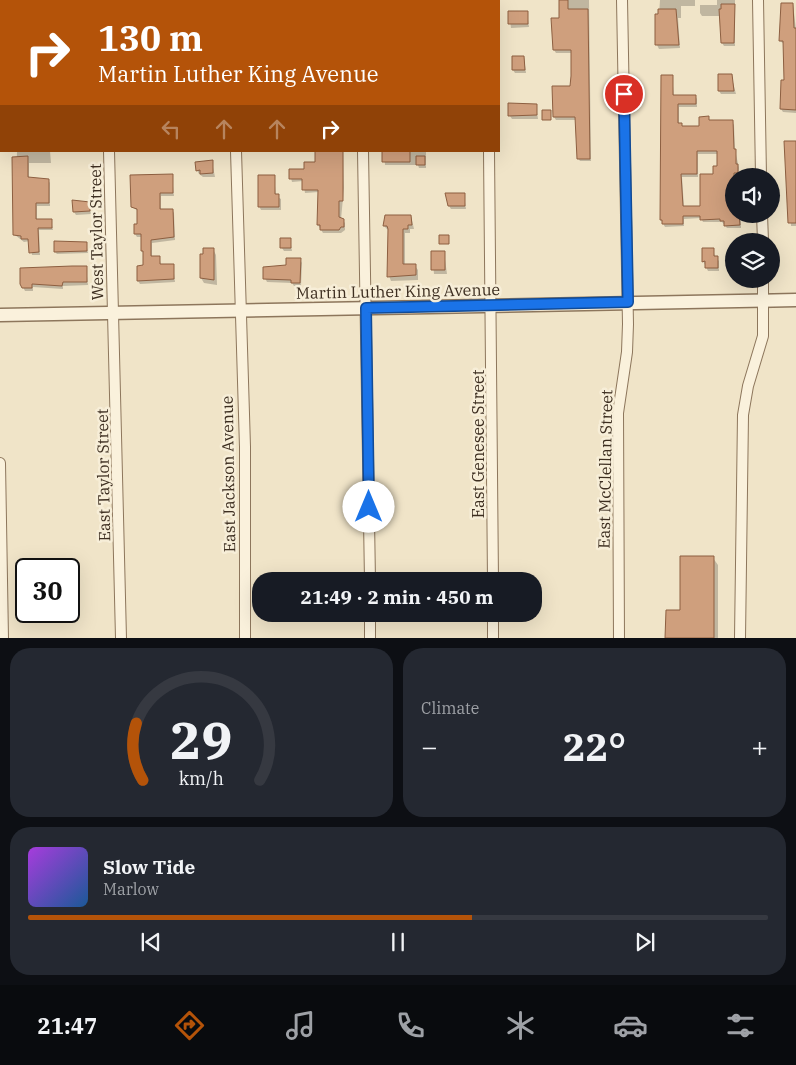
<!DOCTYPE html>
<meta charset="utf-8">
<style>
body{margin:0;font-family:"IBM Plex Serif",serif;background:#242831;color:#f1f3f6;height:100vh;display:flex;flex-direction:column;font-size:19px;white-space:nowrap}
*{box-sizing:border-box;margin:0}
p{font-size:16px;color:#9ea1a6}
.icon{flex:none;width:28px;height:28px;fill:none;stroke:currentColor;stroke-width:2;stroke-linecap:round;stroke-linejoin:round}
.map{position:relative;height:638px;overflow:hidden}
.drawer{display:flex;flex-direction:column;gap:10px;padding:10px;background:#0d0f14;flex:1}
.drawer>*{flex:none}
.top-card{position:absolute;left:0px;top:0px;width:500px;height:152px;box-shadow:0 5px 20px #0002;background:#b45309;color:#fff;overflow:hidden}
.buttons{position:absolute;left:725px;top:168px;display:grid;gap:10px}
.buttons a{display:grid;place-items:center;width:55px;height:55px;border-radius:50%;background:#171b24;box-shadow:0 5px 20px #0002;font-size:25px}
.speed{position:absolute;left:15px;top:558px;display:flex;gap:10px;font-size:25px;font-weight:700;text-align:center}
.speed>*{display:grid;place-content:center;width:65px;height:65px;border-radius:50%;background:#171b24;box-shadow:0 5px 20px #0002;line-height:1}
.speed .limit{border:2px solid #111;border-radius:8px;background:#fff;color:#111}
.pin{position:absolute;display:grid;place-items:center;width:42px;height:42px;color:#fff;margin:-21px;border:2px solid #fff;border-radius:50%;box-shadow:0 1px 5px #0007}
.me{position:absolute;width:55px;margin:-28px;rotate:0deg;stroke-linejoin:round;filter:drop-shadow(0 0 4px #0008)}
.turn{display:flex;align-items:center;gap:18px;height:105px;padding:0 15px;font-size:22px}
.turn .icon{width:65px;height:65px;stroke-width:2.5}
.turn b{display:block;font-size:35px;line-height:42px}
.lanes{display:flex;align-items:center;height:48px;padding:0 15px;background:#0003;justify-content:center;gap:25px;direction:ltr}
.lanes .off{opacity:.35}
.big{font-size:38px;font-weight:800;line-height:1.1}
.drawer .widget{flex:1;display:flex;flex-direction:column;justify-content:center;gap:8px;min-width:0;padding:0 18px;border-radius:20px;background:#242831}
.drawer .dial{align-items:center;gap:0}
.dial svg{height:130px;overflow:visible;fill:none;stroke:#363941;stroke-width:7;stroke-linecap:round;text-anchor:middle}
.dial text{fill:#f1f3f6;stroke:none}
.song{display:flex;align-items:center;gap:15px}
.cover{width:60px;height:60px;border-radius:8px;background:linear-gradient(135deg,hsl(280 70% 55%),hsl(210 70% 35%))}
.played{height:5px;border-radius:2px;background:linear-gradient(90deg,#b45309 60%,#363941 60%)}
.keys{display:flex;justify-content:space-around;direction:ltr}
.heat{display:flex;justify-content:space-between;align-items:center;font-size:28px;direction:ltr}
.drawer .tiles{flex:1;display:grid;gap:10px;grid-template-columns:1fr 1fr}
.widget:last-child{grid-column:span 2}
.trip{position:absolute;left:252px;top:572px;width:290px;height:50px;border-radius:20px;background:#171b24;box-shadow:0 5px 20px #0002;font-weight:800;line-height:50px;text-align:center}
.dock{display:flex;height:80px;justify-content:space-around;align-items:center;background:#090b0e;color:#9ea1a6}
.dock .icon{width:35px;height:35px}
.dock .on{color:#b45309}
.dock b{font-size:22px;color:#f1f3f6}
.map>svg:first-child{display:block}
.shadow{fill:#0003;fill-rule:evenodd}
.building{fill:#cf9f7d;stroke:#8d5f41;fill-rule:evenodd}
.lines{fill:none;stroke-linecap:round;stroke-linejoin:round}
.minor-casing{stroke:#8d765c;stroke-width:12}
.tertiary-casing{stroke:#8d765c;stroke-width:15}
.minor{stroke:#faf1dc;stroke-width:10}
.tertiary{stroke:#faf1dc;stroke-width:12}
.route-casing{stroke:#114b97;stroke-width:12}
.route{stroke:#1a73e8;stroke-width:9}
.labels{text-anchor:middle;stroke-width:5;stroke-linejoin:round;paint-order:stroke}
.street-label{font-size:16px;fill:#3d2e20;stroke:#f7eed8}
</style>
<div class="map">
<svg width="796" height="638" viewBox="0 0 796 638">
<rect width="100%" height="100%" fill="#f0e4c8"/>
<path class="shadow" d="M 51,0 L 88,0 L 88,1 L 51,1 Z
M 257,0 L 277,0 L 277,1 L 257,1 Z
M 560,0 L 589,0 L 591,161 L 580,161 L 578,158 L 577,120 L 556,120 L 554,117 L 571,87 L 572,53 L 556,53 L 554,50 L 560,19 Z
M 660,0 L 695,0 L 695,6 L 681,6 L 681,18 L 678,18 L 680,48 L 659,49 L 657,45 Z
M 717,0 L 735,0 L 735,46 L 724,46 L 722,43 L 721,16 L 702,16 L 700,13 L 700,5 L 717,5 Z
M 793,4 L 796,30 L 796,113 L 783,112 L 781,109 L 786,81 L 784,44 L 780,41 Z
M 509,12 L 527,12 L 529,27 L 511,28 Z
M 524,57 L 526,73 L 515,73 L 513,70 Z
M 731,75 L 736,94 L 721,94 L 719,91 Z
M 672,76 L 674,96 L 695,96 L 697,99 L 697,107 L 679,107 L 679,124 L 683,127 L 700,127 L 708,118 L 710,122 L 732,122 L 734,125 L 735,150 L 739,168 L 738,176 L 734,176 L 734,214 L 741,214 L 741,228 L 727,228 L 722,222 L 703,222 L 701,218 L 684,219 L 684,226 L 665,227 L 661,220 ZM 698,154 L 718,154 L 718,168 L 701,207 L 684,207 L 682,177 L 698,177 Z
M 536,105 L 538,119 L 512,119 L 510,116 Z
M 796,142 L 796,226 L 791,226 L 785,143 Z
M 17,151 L 50,151 L 51,163 L 29,163 L 29,179 L 48,180 L 50,183 L 50,206 L 37,206 L 37,220 L 51,220 L 53,230 L 39,230 L 40,255 L 32,255 L 30,241 L 24,242 L 15,235 Z
M 343,151 L 344,188 L 341,219 L 345,223 L 345,230 L 341,233 L 323,233 L 318,225 L 319,192 L 305,193 L 303,181 L 292,182 L 291,178 Z
M 384,151 L 426,151 L 426,168 L 419,168 L 418,165 L 385,165 Z
M 212,162 L 215,177 L 203,177 L 199,174 L 197,170 Z
M 172,176 L 174,196 L 161,196 L 161,210 L 172,210 L 174,213 L 175,240 L 152,243 L 152,257 L 159,257 L 161,265 L 173,265 L 175,282 L 140,284 L 138,281 L 144,267 L 144,255 L 142,251 L 142,237 L 137,237 L 135,234 L 138,225 L 138,211 L 132,207 Z
M 274,176 L 276,196 L 281,199 L 281,210 L 261,210 L 259,206 Z
M 464,195 L 466,209 L 451,209 L 449,206 Z
M 89,203 L 91,214 L 76,215 L 74,212 Z
M 411,216 L 414,229 L 410,229 L 410,233 L 405,233 L 405,266 L 415,266 L 418,270 L 418,280 L 391,281 L 389,276 L 389,231 L 384,226 Z
M 290,239 L 292,251 L 284,251 L 282,248 Z
M 86,243 L 88,253 L 57,254 L 55,252 Z
M 213,249 L 216,255 L 217,285 L 204,283 L 201,278 Z
M 713,249 L 715,257 L 719,261 L 719,271 L 708,271 L 703,261 Z
M 432,252 L 444,252 L 447,274 L 434,274 Z
M 300,259 L 302,263 L 301,286 L 294,286 L 292,283 L 267,282 L 265,278 Z
M 86,267 L 88,285 L 63,286 L 63,289 L 33,287 L 33,291 L 25,291 L 23,287 L 21,270 Z
M 713,558 L 718,565 L 718,638 L 667,638 Z"/>
<path class="building" d="M 559,0 L 568,0 L 568,9 L 588,9 L 590,159 L 577,159 L 575,117 L 553,117 L 552,86 L 570,86 L 571,76 L 571,50 L 553,50 L 551,18 L 559,18 Z
M 781,3 L 793,3 L 794,28 L 796,28 L 796,110 L 780,109 L 781,80 L 784,80 L 783,41 L 779,41 Z
M 721,4 L 735,4 L 734,43 L 721,43 L 719,9 L 721,9 Z
M 658,9 L 676,9 L 679,45 L 655,45 L 655,14 L 658,14 Z
M 508,11 L 528,11 L 528,24 L 508,24 Z
M 512,56 L 524,56 L 525,70 L 512,70 Z
M 718,74 L 732,74 L 734,91 L 718,91 Z
M 661,75 L 673,75 L 673,95 L 696,95 L 696,104 L 678,104 L 678,123 L 682,123 L 682,126 L 699,126 L 699,117 L 709,116 L 709,120 L 733,120 L 734,149 L 736,149 L 736,164 L 738,164 L 738,173 L 734,173 L 734,214 L 739,214 L 740,225 L 724,226 L 724,221 L 720,221 L 720,219 L 700,220 L 700,216 L 683,216 L 683,224 L 662,224 L 662,220 L 660,220 ZM 697,151 L 717,151 L 717,166 L 713,166 L 713,174 L 700,174 L 700,206 L 683,206 L 681,174 L 697,174 Z
M 508,103 L 537,104 L 537,115 L 508,116 Z
M 542,110 L 551,110 L 551,120 L 542,120 Z
M 784,141 L 796,141 L 796,223 L 788,223 Z
M 315,151 L 343,151 L 343,201 L 339,201 L 339,217 L 344,219 L 344,227 L 341,227 L 339,230 L 320,230 L 320,225 L 317,225 L 318,190 L 302,190 L 302,179 L 289,179 L 289,169 L 304,169 L 304,162 L 315,162 Z
M 382,151 L 410,151 L 410,162 L 382,162 Z
M 28,156 L 28,177 L 49,179 L 49,203 L 36,203 L 36,219 L 52,219 L 52,228 L 38,228 L 39,252 L 29,253 L 28,239 L 21,239 L 21,236 L 13,235 L 12,157 Z
M 416,156 L 425,156 L 425,165 L 416,165 Z
M 213,160 L 213,173 L 200,174 L 200,170 L 196,171 L 195,162 Z
M 173,174 L 173,193 L 160,193 L 160,209 L 173,209 L 174,237 L 151,240 L 151,256 L 160,256 L 160,264 L 174,264 L 174,279 L 137,281 L 137,266 L 143,265 L 143,251 L 141,251 L 141,234 L 134,234 L 134,224 L 137,224 L 137,209 L 131,207 L 130,175 Z
M 258,175 L 275,175 L 275,194 L 279,194 L 279,207 L 258,207 Z
M 445,193 L 465,193 L 465,206 L 448,206 Z
M 72,200 L 90,202 L 90,211 L 73,212 Z
M 385,215 L 411,215 L 412,225 L 408,225 L 408,229 L 403,229 L 403,264 L 416,264 L 416,275 L 387,277 L 388,229 L 387,226 L 383,226 Z
M 439,235 L 449,235 L 449,244 L 439,244 Z
M 280,238 L 291,238 L 291,248 L 280,248 Z
M 54,241 L 87,242 L 87,251 L 54,252 Z
M 203,248 L 214,248 L 214,280 L 200,278 L 200,254 L 203,254 Z
M 702,248 L 714,248 L 714,256 L 718,256 L 718,268 L 705,268 L 705,261 L 702,262 Z
M 431,251 L 445,251 L 445,270 L 431,270 Z
M 286,258 L 301,258 L 300,283 L 291,283 L 291,280 L 263,279 L 263,267 L 286,265 Z
M 72,266 L 87,266 L 87,282 L 63,282 L 62,286 L 32,284 L 32,288 L 22,288 L 20,284 L 20,268 Z
M 680,556 L 714,556 L 714,638 L 665,638 L 666,610 L 680,610 Z"/>
<g class="lines">
<g class="minor-casing">
<path id="minor" d="M 106,0 L 106,1
M 233,0 L 233,1
M 360,0 L 360,1
M 486,0 L 486,1
M 758,0 L 761,176
M 109,151 L 121,638
M 236,151 L 245,447 L 245,638
M 363,151 L 370,581
M 489,151 L 493,581
M 762,214 L 763,241
M 0,463 L 3,638
M 370,614 L 370,638
M 493,638 L 493,614
M 619,638 L 618,413 L 627,352 L 628,324 L 622,0
M 740,638 L 743,415 L 748,386 L 763,336 L 763,279"/>
</g>
<g class="tertiary-casing">
<path id="tertiary" d="M 0,315 L 796,300"/>
</g>
<use href="#minor" class="minor"/>
<use href="#tertiary" class="tertiary"/>
</g>
<g class="lines">
<g class="route-casing">
<path id="route" d="M 369,507 L 366,308 L 628,302 L 624,94"/>
</g>
<use href="#route" class="route"/>
</g>
<g class="labels">
<g class="street-label">
<text transform="translate(96 232) rotate(-91)" y="6">West Taylor Street</text>
<text transform="translate(398 291) rotate(-1)" y="6">Martin Luther King Avenue</text>
<text transform="translate(478 444) rotate(-90)" y="6">East Genesee Street</text>
<text transform="translate(605 469) rotate(-89)" y="6">East McClellan Street</text>
<text transform="translate(228 474) rotate(-91)" y="6">East Jackson Avenue</text>
<text transform="translate(103 475) rotate(-91)" y="6">East Taylor Street</text>
</g>
</g>
</svg>
<div class="buttons">
<a><svg class="icon" aria-label="sound" viewBox="0 0 24 24"><path d="M4 9h4l5-4v14l-5-4H4zM17 9q2 3 0 6"/></svg></a>
<a><svg class="icon" aria-label="layers" viewBox="0 0 24 24"><path d="M12 4l9 5-9 5-9-5zM3 14l9 5 9-5"/></svg></a>
</div>
<div class="speed"><div class="limit">30</div></div>
<div class="pin" style="left:624px;top:94px;background:#d93025"><svg class="icon" aria-label="arrive" viewBox="0 0 24 24"><path d="M6 21V4h12l-3 4 3 4H6"/></svg></div>
<svg class="me" style="left:369px;top:507px" viewBox="-20 -20 40 40"><circle r="19" fill="#fff"/><path d="M0-13L10 11 0 6-10 11z" fill="#1a73e8"/></svg>
<div class="trip">21:49 · 2 min · 450 m</div>
<div class="top-card">
<div class="turn"><svg class="icon" aria-label="right" viewBox="0 0 24 24"><path d="M7 20v-9h11M14 6l5 5-5 5"/></svg><div><b>130 m</b>Martin Luther King Avenue</div></div>
<div class="lanes"><svg class="icon off" aria-label="left" viewBox="0 0 24 24"><path d="M17 20v-9H6M10 6l-5 5 5 5"/></svg><svg class="icon off" aria-label="ahead" viewBox="0 0 24 24"><path d="M12 20V5M6 11l6-6 6 6"/></svg><svg class="icon off" aria-label="ahead" viewBox="0 0 24 24"><path d="M12 20V5M6 11l6-6 6 6"/></svg><svg class="icon" aria-label="right" viewBox="0 0 24 24"><path d="M7 20v-9h11M14 6l5 5-5 5"/></svg></div>
</div>
</div>
<section class="drawer">
<div class="tiles">
<div class="widget dial"><svg viewBox="0 0 100 80">
<path d="M14 69A42 42 0 1 1 86 69"/>
<path d="M14 69A42 42 0 0 1 10 34" stroke="#b45309"/>
<text x="50" y="56" font-size="32" font-weight="700">29</text>
<text x="50" y="72" font-size="11">km/h</text>
</svg></div>
<div class="widget"><p>Climate</p>
<div class="heat"><a>−</a><b class="big">22°</b><a>+</a></div>
</div>
<div class="widget">
<div class="song"><i class="cover"></i><div><b>Slow Tide</b><p>Marlow</p></div></div>
<div class="played"></div>
<div class="keys"><svg class="icon" aria-label="previous" viewBox="0 0 24 24"><path d="M18 5L8 12l10 7zM5 5v14"/></svg><svg class="icon" aria-label="pause" viewBox="0 0 24 24"><path d="M8 5v14M16 5v14"/></svg><svg class="icon" aria-label="next" viewBox="0 0 24 24"><path d="M6 5l10 7-10 7zM19 5v14"/></svg></div>
</div>
</div>
</section>
<nav class="dock">
<b>21:47</b>
<svg class="icon on" aria-label="directions" viewBox="0 0 24 24"><path d="M12 3l9 9-9 9-9-9zM9 14v-3h6M13 9l2 2-2 2"/></svg>
<svg class="icon" aria-label="music" viewBox="0 0 24 24"><path d="M9 18V5l10-2v13"/><circle cx="6" cy="18" r="3"/><circle cx="16" cy="16" r="3"/></svg>
<svg class="icon" aria-label="phone" viewBox="0 0 24 24"><path d="M5 4h4l2 5-3 2q2 4 5 5l2-3 5 2v4C11 20 4 13 5 4z"/></svg>
<svg class="icon" aria-label="climate" viewBox="0 0 24 24"><path d="M12 3v18M4 7l16 10M4 17L20 7"/></svg>
<svg class="icon" aria-label="car" viewBox="0 0 24 24"><path d="M5 17H2v-5l4-1 3-4h7l3 4 3 1v5h-3M9 17h6M6 11h13"/><circle cx="7" cy="17" r="2"/><circle cx="17" cy="17" r="2"/></svg>
<svg class="icon" aria-label="filters" viewBox="0 0 24 24"><path d="M4 7h16M4 17h16"/><circle cx="9" cy="7" r="2"/><circle cx="15" cy="17" r="2"/></svg>
</nav>
